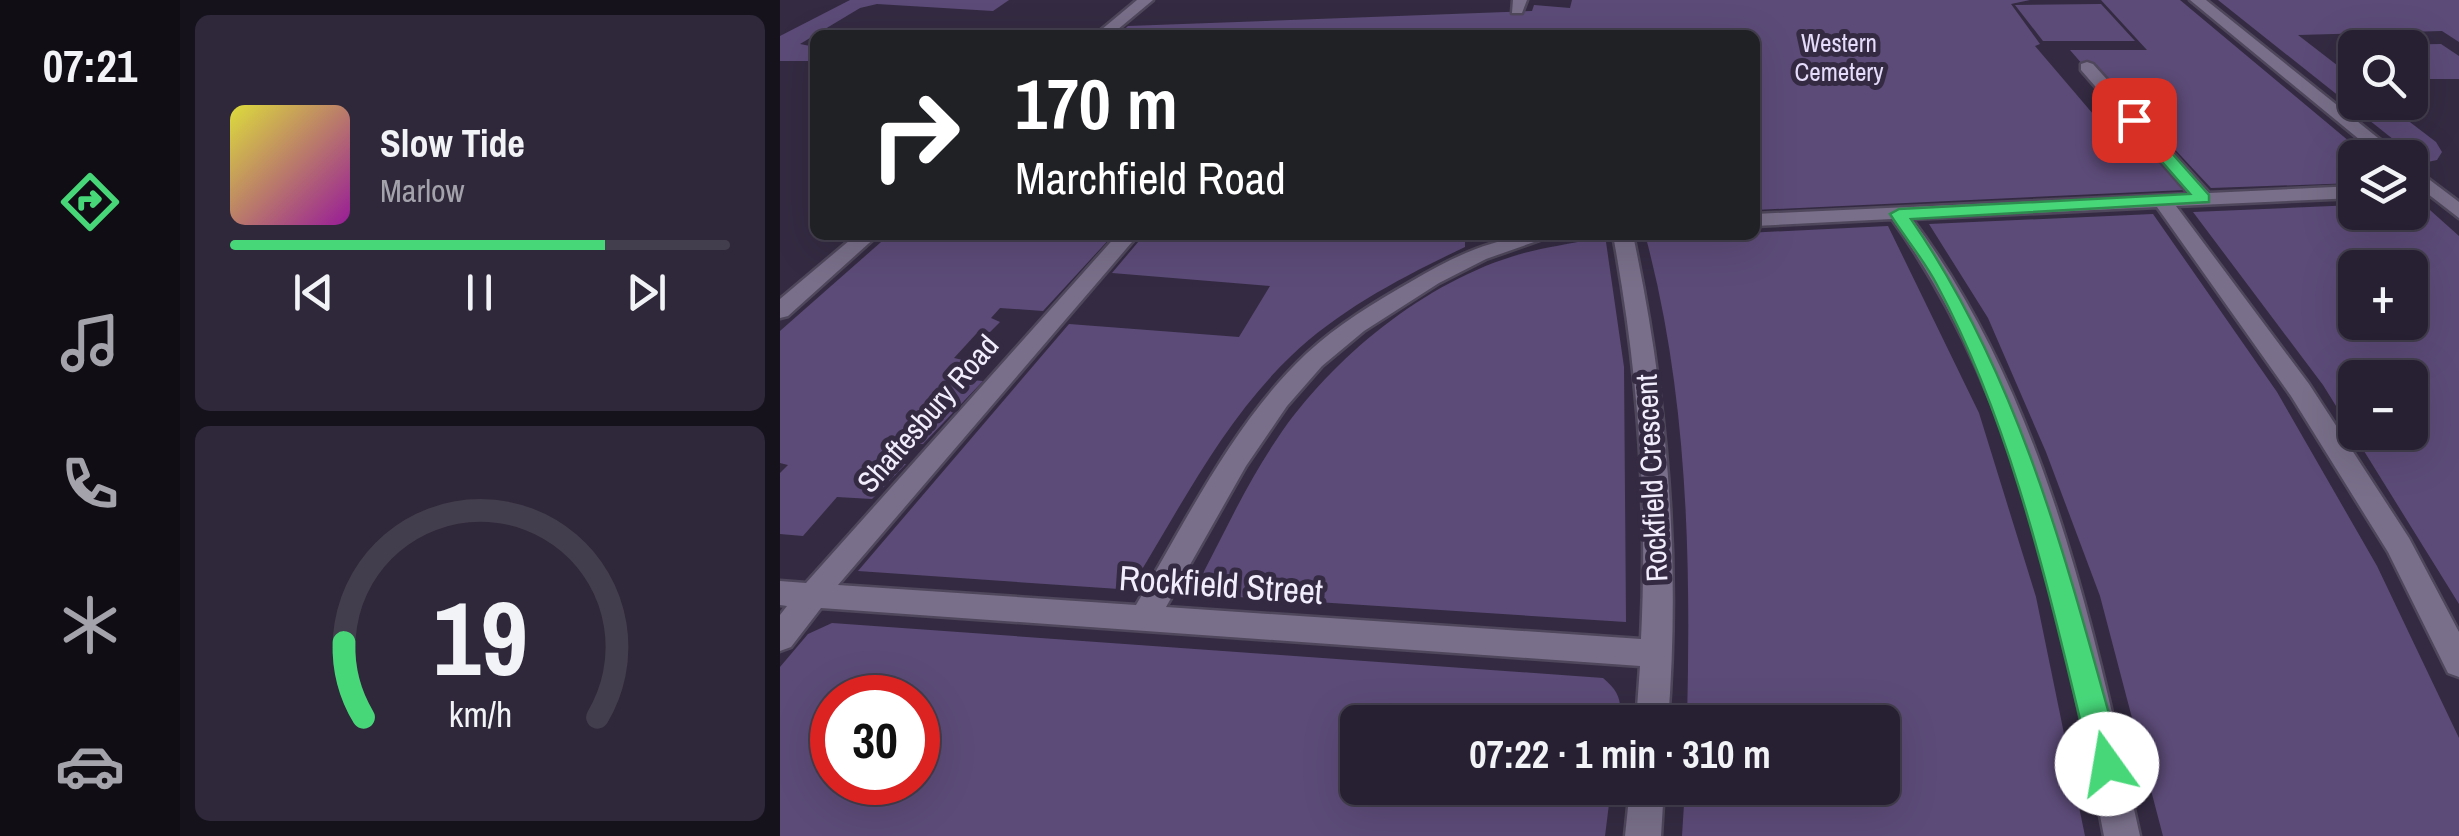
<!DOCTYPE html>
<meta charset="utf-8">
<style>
body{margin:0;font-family:"Archivo Narrow",sans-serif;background:#2f283a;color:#f1f3f6;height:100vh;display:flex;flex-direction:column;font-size:38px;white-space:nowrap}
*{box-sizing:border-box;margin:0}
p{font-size:32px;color:#a4a3ac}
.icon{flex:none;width:55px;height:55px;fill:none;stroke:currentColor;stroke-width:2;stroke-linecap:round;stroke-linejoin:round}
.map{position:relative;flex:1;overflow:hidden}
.drawer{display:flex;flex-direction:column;gap:15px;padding:15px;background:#15121c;width:600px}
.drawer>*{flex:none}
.guide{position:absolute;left:30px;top:30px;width:950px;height:210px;border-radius:15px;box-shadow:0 10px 40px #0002,0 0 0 2px #433e4d;background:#202124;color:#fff;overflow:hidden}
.fabs{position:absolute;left:1558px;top:30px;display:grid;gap:20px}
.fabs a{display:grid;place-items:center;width:90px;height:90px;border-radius:15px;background:#272032;box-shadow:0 10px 40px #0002,0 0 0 2px #433e4d;font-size:50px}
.speed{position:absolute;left:30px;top:675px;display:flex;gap:20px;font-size:50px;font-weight:700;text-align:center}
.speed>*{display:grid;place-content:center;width:130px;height:130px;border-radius:50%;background:#272032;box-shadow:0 10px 40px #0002,0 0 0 2px #433e4d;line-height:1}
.speed .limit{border:15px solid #d22;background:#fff;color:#111}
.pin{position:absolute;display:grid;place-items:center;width:85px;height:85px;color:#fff;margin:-42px;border-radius:20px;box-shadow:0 5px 15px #0006}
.me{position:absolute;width:110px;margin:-55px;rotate:347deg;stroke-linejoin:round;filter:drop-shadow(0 0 8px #0008)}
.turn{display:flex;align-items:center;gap:35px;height:210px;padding:0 40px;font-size:45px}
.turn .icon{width:130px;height:130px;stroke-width:2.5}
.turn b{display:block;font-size:70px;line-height:85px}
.drawer .widget{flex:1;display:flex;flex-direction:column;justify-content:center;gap:15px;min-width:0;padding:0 35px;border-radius:15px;background:#2f283a}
.drawer .dial{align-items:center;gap:0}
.dial svg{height:260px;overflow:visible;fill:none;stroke:#433e4d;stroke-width:7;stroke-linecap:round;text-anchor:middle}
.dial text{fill:#f1f3f6;stroke:none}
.song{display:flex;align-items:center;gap:30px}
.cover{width:120px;height:120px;border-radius:15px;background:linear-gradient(135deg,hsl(60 70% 55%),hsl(300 70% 35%))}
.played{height:10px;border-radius:5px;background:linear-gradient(90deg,#47d779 75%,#433e4d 75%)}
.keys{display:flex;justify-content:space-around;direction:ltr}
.trip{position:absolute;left:560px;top:705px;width:560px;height:100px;border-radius:15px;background:#272032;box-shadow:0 10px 40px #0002,0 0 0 2px #433e4d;font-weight:700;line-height:100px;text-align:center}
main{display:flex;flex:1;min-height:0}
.dock{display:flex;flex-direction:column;width:180px;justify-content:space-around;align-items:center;background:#100d14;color:#a4a3ac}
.dock .icon{width:70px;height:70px}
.dock .current{color:#47d779}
.dock b{font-size:45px;color:#f1f3f6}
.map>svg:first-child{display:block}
.green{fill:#5c4b78;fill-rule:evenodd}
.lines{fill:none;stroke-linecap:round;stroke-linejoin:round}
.street-casing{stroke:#4f475b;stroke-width:5}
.secondary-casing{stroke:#4f475b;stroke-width:5}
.street{fill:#796f8a;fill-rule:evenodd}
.secondary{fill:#796f8a;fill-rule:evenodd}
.route{fill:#47d779;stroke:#2e8c4f;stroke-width:2.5}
.labels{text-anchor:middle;stroke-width:10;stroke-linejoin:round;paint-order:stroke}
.far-park-label{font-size:25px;fill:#e5dbfa;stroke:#342b42}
.street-label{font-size:30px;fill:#f2edfc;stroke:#342b42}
.near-street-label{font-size:35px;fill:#f2edfc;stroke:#342b42}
</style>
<main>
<nav class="dock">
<b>07:21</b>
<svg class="icon current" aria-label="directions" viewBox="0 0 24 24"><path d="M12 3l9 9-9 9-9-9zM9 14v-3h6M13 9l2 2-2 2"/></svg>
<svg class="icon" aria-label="music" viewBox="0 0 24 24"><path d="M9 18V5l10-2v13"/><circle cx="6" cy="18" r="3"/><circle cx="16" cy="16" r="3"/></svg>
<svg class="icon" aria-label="phone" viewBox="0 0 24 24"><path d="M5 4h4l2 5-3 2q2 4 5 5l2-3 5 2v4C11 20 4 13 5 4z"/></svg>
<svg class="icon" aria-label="climate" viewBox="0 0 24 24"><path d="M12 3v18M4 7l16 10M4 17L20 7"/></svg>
<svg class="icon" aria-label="car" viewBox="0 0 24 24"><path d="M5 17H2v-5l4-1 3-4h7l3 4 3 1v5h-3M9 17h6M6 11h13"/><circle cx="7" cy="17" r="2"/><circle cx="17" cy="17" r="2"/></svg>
</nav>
<section class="drawer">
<div class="widget">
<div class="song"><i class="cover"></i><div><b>Slow Tide</b><p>Marlow</p></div></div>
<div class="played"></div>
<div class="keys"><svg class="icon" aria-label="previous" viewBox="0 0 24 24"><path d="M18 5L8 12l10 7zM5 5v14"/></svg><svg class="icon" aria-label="pause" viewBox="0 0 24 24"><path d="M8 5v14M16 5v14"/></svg><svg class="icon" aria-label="next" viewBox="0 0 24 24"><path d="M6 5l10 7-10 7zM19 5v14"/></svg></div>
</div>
<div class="widget dial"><svg viewBox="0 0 100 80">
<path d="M14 69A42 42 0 1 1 86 69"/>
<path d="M14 69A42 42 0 0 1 8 46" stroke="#47d779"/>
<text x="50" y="56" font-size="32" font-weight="700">19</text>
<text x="50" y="72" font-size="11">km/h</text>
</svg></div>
</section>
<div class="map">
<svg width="1679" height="836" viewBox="0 0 1679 836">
<rect width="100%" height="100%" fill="#342b42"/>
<path class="green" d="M 70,0 L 229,0 L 213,11 L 97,4 L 80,8 L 20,44 L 35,47 L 35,61 L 0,61 L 0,36 Z
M 792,0 L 1250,0 L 1231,4 L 1260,44 L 1255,46 L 1337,142 L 1361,142 L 1405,190 L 975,210 L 975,35 L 338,35 L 348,26 L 752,11 L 754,5 L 790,8 Z
M 1321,0 L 1400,0 L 1588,157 L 1575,158 L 1575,183 L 1431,188 L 1316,65 L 1303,65 L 1290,50 L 1367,50 Z
M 1438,0 L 1679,0 L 1679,42 L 1662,31 L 1518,35 L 1575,79 L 1575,102 L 1605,103 L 1656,142 L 1662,152 L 1657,160 L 1643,163 Z
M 1321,4 L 1355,41 L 1263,41 L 1235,5 Z
M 1661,44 L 1679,56 L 1679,79 L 1648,79 L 1630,67 L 1630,48 L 1599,45 Z
M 1641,202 L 1679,236 L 1679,604 L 1543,385 L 1413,212 L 1575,205 L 1575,212 L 1630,212 L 1630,203 ZM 1575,268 L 1630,268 L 1630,322 L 1575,322 ZM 1575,378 L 1630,378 L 1630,432 L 1575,432 Z
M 1373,214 L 1497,392 L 1597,566 L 1679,738 L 1679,836 L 1383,836 L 1320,596 L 1266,452 L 1208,318 L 1149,224 Z
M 1108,226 L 1199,413 L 1256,597 L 1305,836 L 902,836 L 905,788 L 1102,788 L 1102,722 L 907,722 C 911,560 908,396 866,238 Z
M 109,235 L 333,235 L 263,311 L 220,308 L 211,318 L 220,322 L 210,332 L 196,334 L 174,358 L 183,360 L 168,378 L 203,381 L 143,444 L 121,443 L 104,461 L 126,464 L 92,499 L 57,497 L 23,536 L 0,534 L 0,473 L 8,465 L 0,463 L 0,331 Z
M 364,235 L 677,235 L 685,242 L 685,247 C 624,276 560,309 511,356 C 445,419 402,504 355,581 L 339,589 L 78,571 L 289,324 L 459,337 L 490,286 L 332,273 Z
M 812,239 L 826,242 L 844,367 L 846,622 L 412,594 C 440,543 464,487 497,439 C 552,357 648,279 744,253 C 766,247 790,244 812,239 Z
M 52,623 L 823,678 C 840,692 842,702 839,722 L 578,722 L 578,788 L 831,788 L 825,836 L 0,836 L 0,667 L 28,634 ZM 52,698 L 138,698 L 138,782 L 52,782 Z"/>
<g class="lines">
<g class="street-casing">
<path id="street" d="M 733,0 L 747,0 L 742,13 L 732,13 Z
M 1307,62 L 1313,64 L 1429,193 L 1575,186 L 1575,198 L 1396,206 L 1529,384 L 1629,538 L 1679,632 L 1679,677 L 1668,673 L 1608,552 L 1511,396 L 1377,207 L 1132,219 C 1264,394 1313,625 1360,836 L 1324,836 C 1283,626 1240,396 1112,219 L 975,226 L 975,214 L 1409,194 L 1301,70 L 1301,64 Z
M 1630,184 L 1652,183 L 1661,189 L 1652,195 L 1630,196 Z
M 337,235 L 358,235 L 58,585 L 356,605 C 407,520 453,423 526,354 C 557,325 595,302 632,281 C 680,253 718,235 774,235 L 706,259 L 659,283 L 584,331 L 542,366 L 507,406 L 466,466 L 386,607 L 861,639 C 868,503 858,369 833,235 L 853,235 C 887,395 901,559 888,722 L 856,722 L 860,666 L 41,608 L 11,647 L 0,651 L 0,615 L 7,606 L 0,605 L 0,581 L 26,583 Z
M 850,788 L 884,788 L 881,836 L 845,836 Z"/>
</g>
<g class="secondary-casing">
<path id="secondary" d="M 357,0 L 373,0 L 331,35 L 315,35 Z
M 1410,0 L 1426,0 L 1623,158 L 1602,158 Z
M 1630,165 L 1679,202 L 1679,218 L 1630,180 Z
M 76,235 L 98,235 L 8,316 L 0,318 L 0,299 Z"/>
</g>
<use href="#street" class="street"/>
<use href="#secondary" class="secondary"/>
</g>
<path class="route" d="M 1348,116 L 1359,116 L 1429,195 L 1429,202 L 1131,219 C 1244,383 1290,575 1343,764 L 1338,775 L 1327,779 L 1316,775 L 1311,764 C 1271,603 1236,433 1157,285 C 1144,260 1125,238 1110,214 L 1119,209 L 1410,194 L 1348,123 Z"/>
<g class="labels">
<g class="far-park-label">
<text x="1059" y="52">Western<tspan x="1059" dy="29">Cemetery</tspan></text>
</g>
<g class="street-label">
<text transform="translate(148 414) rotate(-49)" y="10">Shaftesbury Road</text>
<text transform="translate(872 478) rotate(-93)" y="10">Rockfield Crescent</text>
</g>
<g class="near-street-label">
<text transform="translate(441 585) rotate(4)" y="12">Rockfield Street</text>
</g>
</g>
</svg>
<div class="fabs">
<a><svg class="icon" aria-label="search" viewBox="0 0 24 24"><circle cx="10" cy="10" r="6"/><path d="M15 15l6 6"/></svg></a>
<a><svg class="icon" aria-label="layers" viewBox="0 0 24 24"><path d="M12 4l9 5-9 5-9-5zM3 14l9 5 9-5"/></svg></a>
<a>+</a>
<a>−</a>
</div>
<div class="speed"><div class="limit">30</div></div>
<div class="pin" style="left:1354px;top:120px;background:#d93025"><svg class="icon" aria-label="arrive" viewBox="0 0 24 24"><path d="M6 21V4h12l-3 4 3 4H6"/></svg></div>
<svg class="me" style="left:1327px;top:764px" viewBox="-20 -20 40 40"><circle r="19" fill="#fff"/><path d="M0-13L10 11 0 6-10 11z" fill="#47d779"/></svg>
<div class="trip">07:22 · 1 min · 310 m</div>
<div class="guide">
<div class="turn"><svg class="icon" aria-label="right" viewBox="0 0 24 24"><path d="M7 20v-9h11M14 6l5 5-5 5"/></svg><div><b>170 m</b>Marchfield Road</div></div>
</div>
</div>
</main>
